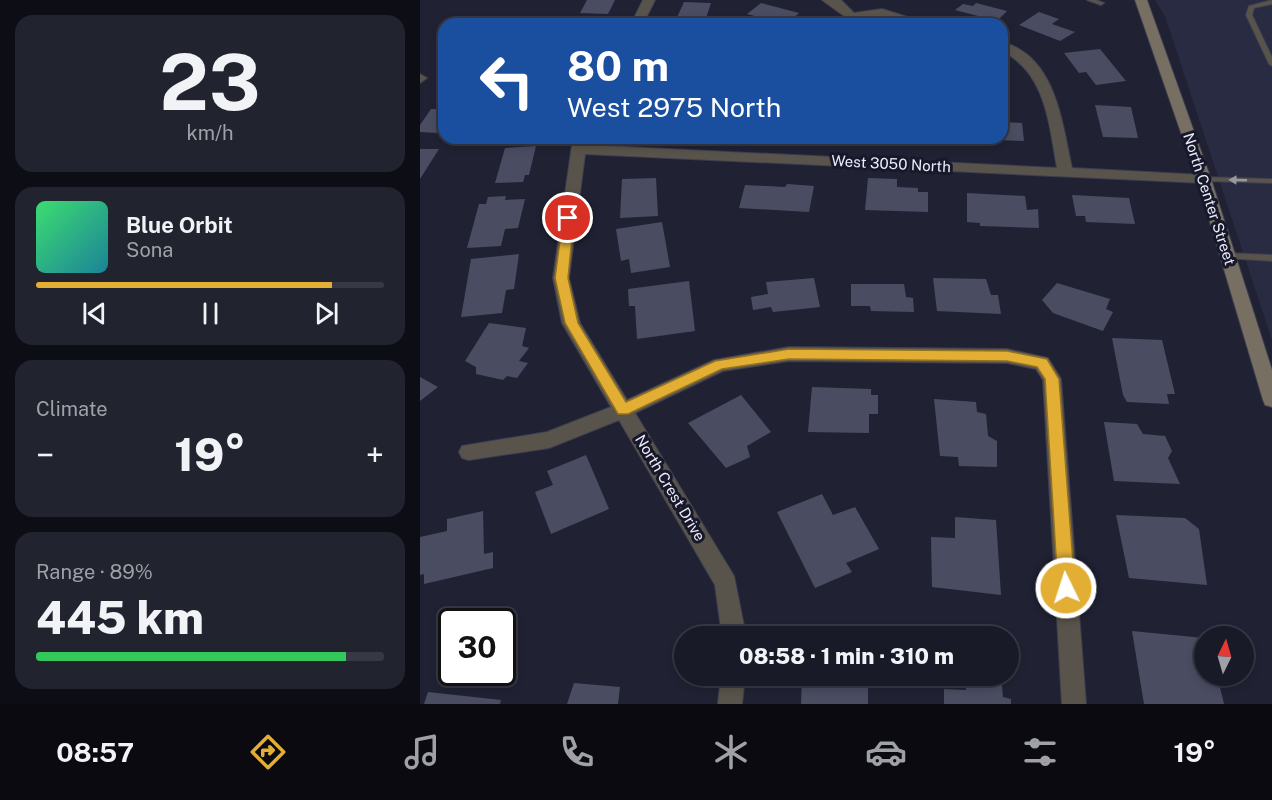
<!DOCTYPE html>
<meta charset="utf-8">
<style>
body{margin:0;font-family:"Public Sans",sans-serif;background:#21232f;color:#f1f3f6;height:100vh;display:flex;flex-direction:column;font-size:22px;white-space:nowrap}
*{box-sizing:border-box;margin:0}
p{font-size:20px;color:#9fa1a7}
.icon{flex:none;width:33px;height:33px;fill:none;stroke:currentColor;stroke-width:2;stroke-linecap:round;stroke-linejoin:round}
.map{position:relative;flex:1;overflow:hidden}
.panel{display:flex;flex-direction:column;gap:15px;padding:15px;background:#0d0e15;width:420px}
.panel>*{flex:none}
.banner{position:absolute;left:18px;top:18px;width:570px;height:126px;border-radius:18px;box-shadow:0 3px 9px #0003,0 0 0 2px #363844;background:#1a4fa0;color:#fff;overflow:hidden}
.needle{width:39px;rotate:5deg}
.controls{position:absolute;left:774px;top:626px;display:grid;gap:12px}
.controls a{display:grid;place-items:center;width:60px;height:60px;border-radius:50%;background:#181a27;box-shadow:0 3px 9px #0003,0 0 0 2px #363844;font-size:30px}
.speed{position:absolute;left:18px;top:608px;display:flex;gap:12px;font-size:30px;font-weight:700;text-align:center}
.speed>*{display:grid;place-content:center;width:78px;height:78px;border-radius:50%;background:#181a27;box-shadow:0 3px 9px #0003,0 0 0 2px #363844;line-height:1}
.speed .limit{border:3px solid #111;border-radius:9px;background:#fff;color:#111}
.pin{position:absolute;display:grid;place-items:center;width:51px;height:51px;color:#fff;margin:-26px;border:3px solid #fff;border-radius:50%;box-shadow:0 2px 6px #0007}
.me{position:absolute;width:66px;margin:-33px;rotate:356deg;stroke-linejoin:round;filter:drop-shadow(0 0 4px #0008)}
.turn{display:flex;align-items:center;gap:21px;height:126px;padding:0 30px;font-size:27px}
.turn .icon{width:78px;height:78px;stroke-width:2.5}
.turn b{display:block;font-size:42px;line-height:51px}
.big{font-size:45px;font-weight:800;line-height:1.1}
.panel .card{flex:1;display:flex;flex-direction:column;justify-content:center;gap:9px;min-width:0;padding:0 21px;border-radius:18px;background:#21232f}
.panel .dial{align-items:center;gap:0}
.dial b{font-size:78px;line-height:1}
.song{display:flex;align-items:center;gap:18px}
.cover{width:72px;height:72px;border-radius:9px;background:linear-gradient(135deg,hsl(140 70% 55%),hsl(190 70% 35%))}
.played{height:6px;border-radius:3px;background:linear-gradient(90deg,#e2af34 85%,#363844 85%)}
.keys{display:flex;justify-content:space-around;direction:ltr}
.heat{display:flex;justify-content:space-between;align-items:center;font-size:33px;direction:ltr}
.charge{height:9px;border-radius:4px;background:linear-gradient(90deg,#34c759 89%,#363844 0)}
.trip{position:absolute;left:254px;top:626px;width:345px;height:60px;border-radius:30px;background:#181a27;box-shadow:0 3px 9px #0003,0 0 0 2px #363844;font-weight:800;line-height:60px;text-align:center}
.menu{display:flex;height:96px;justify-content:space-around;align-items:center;background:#0a0a10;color:#9fa1a7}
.menu .icon{width:42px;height:42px}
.menu .current{color:#e2af34}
.menu b{font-size:27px;color:#f1f3f6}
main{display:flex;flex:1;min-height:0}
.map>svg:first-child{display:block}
.built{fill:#292b43}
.building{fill:#4a4c61}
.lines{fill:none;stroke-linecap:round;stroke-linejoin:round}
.lane-casing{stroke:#3c3e50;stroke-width:2}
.street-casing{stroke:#3c3e50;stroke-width:2}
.secondary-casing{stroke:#3c3e50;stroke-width:2}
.lane{fill:#59544b;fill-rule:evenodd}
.street{fill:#59544b;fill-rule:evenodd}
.secondary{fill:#776f61;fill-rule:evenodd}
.oneway{fill:#9b9899}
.route{fill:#e2af34;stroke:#937222;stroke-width:1.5}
.labels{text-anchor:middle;stroke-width:6;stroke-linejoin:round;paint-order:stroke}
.street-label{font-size:15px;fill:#ebecf9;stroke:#17182a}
</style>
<main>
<section class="panel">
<div class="card dial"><b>23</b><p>km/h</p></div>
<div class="card">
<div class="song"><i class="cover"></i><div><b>Blue Orbit</b><p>Sona</p></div></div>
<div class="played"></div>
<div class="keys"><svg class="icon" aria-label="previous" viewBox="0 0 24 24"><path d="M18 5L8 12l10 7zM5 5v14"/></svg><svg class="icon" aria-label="pause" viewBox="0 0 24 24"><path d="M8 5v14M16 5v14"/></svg><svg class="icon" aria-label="next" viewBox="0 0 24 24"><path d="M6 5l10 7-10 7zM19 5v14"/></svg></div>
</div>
<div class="card"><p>Climate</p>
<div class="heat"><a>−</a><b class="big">19°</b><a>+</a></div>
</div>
<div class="card"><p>Range · 89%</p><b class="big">445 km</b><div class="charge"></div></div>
</section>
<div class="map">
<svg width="852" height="704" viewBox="0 0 852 704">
<rect width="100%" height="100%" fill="#202234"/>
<path class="built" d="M 735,0 L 852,0 L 852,340 L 745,16 Z"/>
<path class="building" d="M 167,0 L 195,0 L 188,14 L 160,13 Z
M 264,2 L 291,3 L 284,24 L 254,24 Z
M 341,3 L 379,13 L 367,24 L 327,14 Z
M 556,3 L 587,11 L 577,21 L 535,10 L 543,4 L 553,6 Z
M 619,12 L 639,19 L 632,24 L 655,32 L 640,41 L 599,25 Z
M 680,49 L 706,81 L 676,85 L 666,72 L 659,73 L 644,53 Z
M 675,105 L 711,107 L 718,138 L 683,137 Z
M 11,109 L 24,109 L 24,128 L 17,133 L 0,132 L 0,125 Z
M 582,122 L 602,123 L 604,141 L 573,140 L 574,145 L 542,142 L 542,138 L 582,138 Z
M 116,146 L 109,175 L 105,175 L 103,182 L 75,183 L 85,148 Z
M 0,149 L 19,149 L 0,179 Z
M 236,178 L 238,216 L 200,218 L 202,179 Z
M 448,178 L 477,179 L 477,187 L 498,188 L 498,192 L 508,192 L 508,212 L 445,210 Z
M 367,184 L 394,186 L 389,212 L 319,208 L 325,185 L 365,187 Z
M 547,193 L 605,196 L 607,210 L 618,209 L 619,228 L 560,226 L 560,223 L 547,222 Z
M 652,195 L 709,198 L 715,224 L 666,222 L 665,216 L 656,216 Z
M 86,196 L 85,200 L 105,199 L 98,228 L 85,229 L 81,246 L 47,248 L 59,204 L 66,204 L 68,197 Z
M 242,222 L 250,267 L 211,273 L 209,259 L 201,261 L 196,229 Z
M 99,254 L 94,289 L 86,290 L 82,313 L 41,317 L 51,259 Z
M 394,278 L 400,307 L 353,312 L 351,307 L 333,310 L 331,297 L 348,294 L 346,282 Z
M 513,278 L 566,279 L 571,295 L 578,295 L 581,314 L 517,311 Z
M 269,281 L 275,331 L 217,339 L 215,306 L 209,306 L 208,289 Z
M 637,283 L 690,299 L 686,309 L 693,312 L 683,331 L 633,313 L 622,300 Z
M 431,284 L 484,284 L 486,297 L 493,298 L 494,312 L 451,311 L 450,306 L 431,306 Z
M 69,323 L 106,328 L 102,346 L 109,348 L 99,361 L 108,363 L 97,378 L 87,376 L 83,380 L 56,374 L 56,367 L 45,361 Z
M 692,338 L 742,340 L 755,394 L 747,394 L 749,404 L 707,402 L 703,395 Z
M 0,377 L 18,387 L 0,401 Z
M 392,387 L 451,389 L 451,395 L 458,395 L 458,414 L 449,414 L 449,433 L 388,432 Z
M 321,395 L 351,432 L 327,446 L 330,457 L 306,468 L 268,423 Z
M 514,399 L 556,402 L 557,412 L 566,414 L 568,436 L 577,441 L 577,467 L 539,466 L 538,457 L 520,456 Z
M 684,422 L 717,424 L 723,434 L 745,436 L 752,451 L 748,458 L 760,484 L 694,481 Z
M 166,455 L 189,509 L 131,534 L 115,492 L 133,485 L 127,471 Z
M 402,494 L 413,515 L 435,507 L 459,549 L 426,563 L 432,572 L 395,588 L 357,512 Z
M 63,511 L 64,554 L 73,552 L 73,568 L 4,584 L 4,574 L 0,575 L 0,537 L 27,531 L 27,519 Z
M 696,515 L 765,518 L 779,529 L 787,585 L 709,578 Z
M 535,517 L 576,520 L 581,595 L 512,587 L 511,537 L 535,538 Z
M 712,631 L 784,638 L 784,675 L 797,675 L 804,704 L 724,704 Z
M 382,675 L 419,675 L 420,686 L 448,685 L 448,704 L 381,704 Z
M 545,675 L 581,675 L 583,697 L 591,699 L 591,704 L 524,704 L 524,689 L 546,690 Z
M 154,683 L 200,687 L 198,704 L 147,704 Z
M 8,692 L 81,700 L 80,704 L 4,704 Z"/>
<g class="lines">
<g class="lane-casing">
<path id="lane" d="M 667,0 L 676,0 L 684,3 L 681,5 Z
M 852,0 L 852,4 L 834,8 L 832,15 L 852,57 L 852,66 L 849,64 L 826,15 L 829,6 Z
M 781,177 L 852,179 L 852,183 L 784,181 L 780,179 Z
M 808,253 L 852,255 L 852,261 L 805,258 L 804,256 Z"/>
</g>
<g class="street-casing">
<path id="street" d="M 223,0 L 235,0 L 223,24 L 211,24 Z
M 402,0 L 421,0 L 434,13 L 462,9 L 510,24 L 490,24 L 462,17 L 431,21 Z
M 582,42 C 636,56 642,123 652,168 L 784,175 L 791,179 L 784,183 L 165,154 L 149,278 L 160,323 L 207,400 L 294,360 L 369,347 L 587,349 L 628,358 L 641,379 L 666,704 L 642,704 L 623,380 L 616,369 L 587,363 L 369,361 L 303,371 L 215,413 L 314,576 L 326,636 L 302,636 L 295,585 L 199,420 L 129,448 L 49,460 L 42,458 L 39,452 L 42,446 L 127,432 L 191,407 L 142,323 L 133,278 L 153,138 L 167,138 L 166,145 L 637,168 C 629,124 626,73 582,51 Z
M 0,74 L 7,78 L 0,83 Z
M 301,675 L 325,675 L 322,704 L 298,704 Z"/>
</g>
<g class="secondary-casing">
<path id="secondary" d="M 715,0 L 727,0 L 791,179 L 852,370 L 852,407 L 845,405 L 843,400 L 777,179 Z"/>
</g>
<use href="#lane" class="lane"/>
<use href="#street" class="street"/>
<use href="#secondary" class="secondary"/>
</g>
<defs><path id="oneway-solid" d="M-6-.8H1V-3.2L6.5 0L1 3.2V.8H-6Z" transform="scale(1.5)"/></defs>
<use class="oneway" href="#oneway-solid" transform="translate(818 180) rotate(-178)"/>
<path class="route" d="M 148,214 L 154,218 L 148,278 L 158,323 L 206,402 L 295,361 L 369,349 L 587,351 L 627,359 L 639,379 L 655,588 L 652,593 L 646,596 L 640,593 L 638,588 L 625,379 L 617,367 L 587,361 L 369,359 L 302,369 L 208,414 L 198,414 L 145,323 L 135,278 L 143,218 Z"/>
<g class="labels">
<g class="street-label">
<text transform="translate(471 164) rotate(3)" y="5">West 3050 North</text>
<text transform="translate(789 199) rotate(72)" y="5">North Center Street</text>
<text transform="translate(250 488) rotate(59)" y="5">North Crest Drive</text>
</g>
</g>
</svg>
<div class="controls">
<a><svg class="needle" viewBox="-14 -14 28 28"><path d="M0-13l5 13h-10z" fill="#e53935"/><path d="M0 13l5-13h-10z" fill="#9fa1a7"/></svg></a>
</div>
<div class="speed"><div class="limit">30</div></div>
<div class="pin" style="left:148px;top:218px;background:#d93025"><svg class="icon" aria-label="arrive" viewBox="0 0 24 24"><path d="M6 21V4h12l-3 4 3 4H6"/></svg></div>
<svg class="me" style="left:646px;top:588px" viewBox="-20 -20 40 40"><circle r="17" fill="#e2af34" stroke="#fff" stroke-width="3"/><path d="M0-11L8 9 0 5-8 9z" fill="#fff"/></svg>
<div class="trip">08:58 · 1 min · 310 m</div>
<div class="banner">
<div class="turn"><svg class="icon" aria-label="left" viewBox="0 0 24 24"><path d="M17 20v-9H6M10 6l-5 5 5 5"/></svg><div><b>80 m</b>West 2975 North</div></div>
</div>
</div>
</main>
<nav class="menu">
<b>08:57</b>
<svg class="icon current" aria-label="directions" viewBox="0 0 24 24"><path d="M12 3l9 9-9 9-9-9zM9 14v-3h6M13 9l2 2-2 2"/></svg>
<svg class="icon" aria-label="music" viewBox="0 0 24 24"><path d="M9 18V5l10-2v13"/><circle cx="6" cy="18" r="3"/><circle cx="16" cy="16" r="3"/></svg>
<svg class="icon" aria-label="phone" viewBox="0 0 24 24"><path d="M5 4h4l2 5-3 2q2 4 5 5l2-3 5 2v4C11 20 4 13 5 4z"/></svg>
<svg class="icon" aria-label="climate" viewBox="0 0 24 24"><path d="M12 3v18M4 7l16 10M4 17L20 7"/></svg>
<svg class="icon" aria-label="car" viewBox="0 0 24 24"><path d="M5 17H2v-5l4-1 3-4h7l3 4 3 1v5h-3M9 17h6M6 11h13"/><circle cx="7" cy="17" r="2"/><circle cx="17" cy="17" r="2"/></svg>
<svg class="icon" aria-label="filters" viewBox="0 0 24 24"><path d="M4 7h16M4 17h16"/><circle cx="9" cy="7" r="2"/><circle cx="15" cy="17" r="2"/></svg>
<b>19°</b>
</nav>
